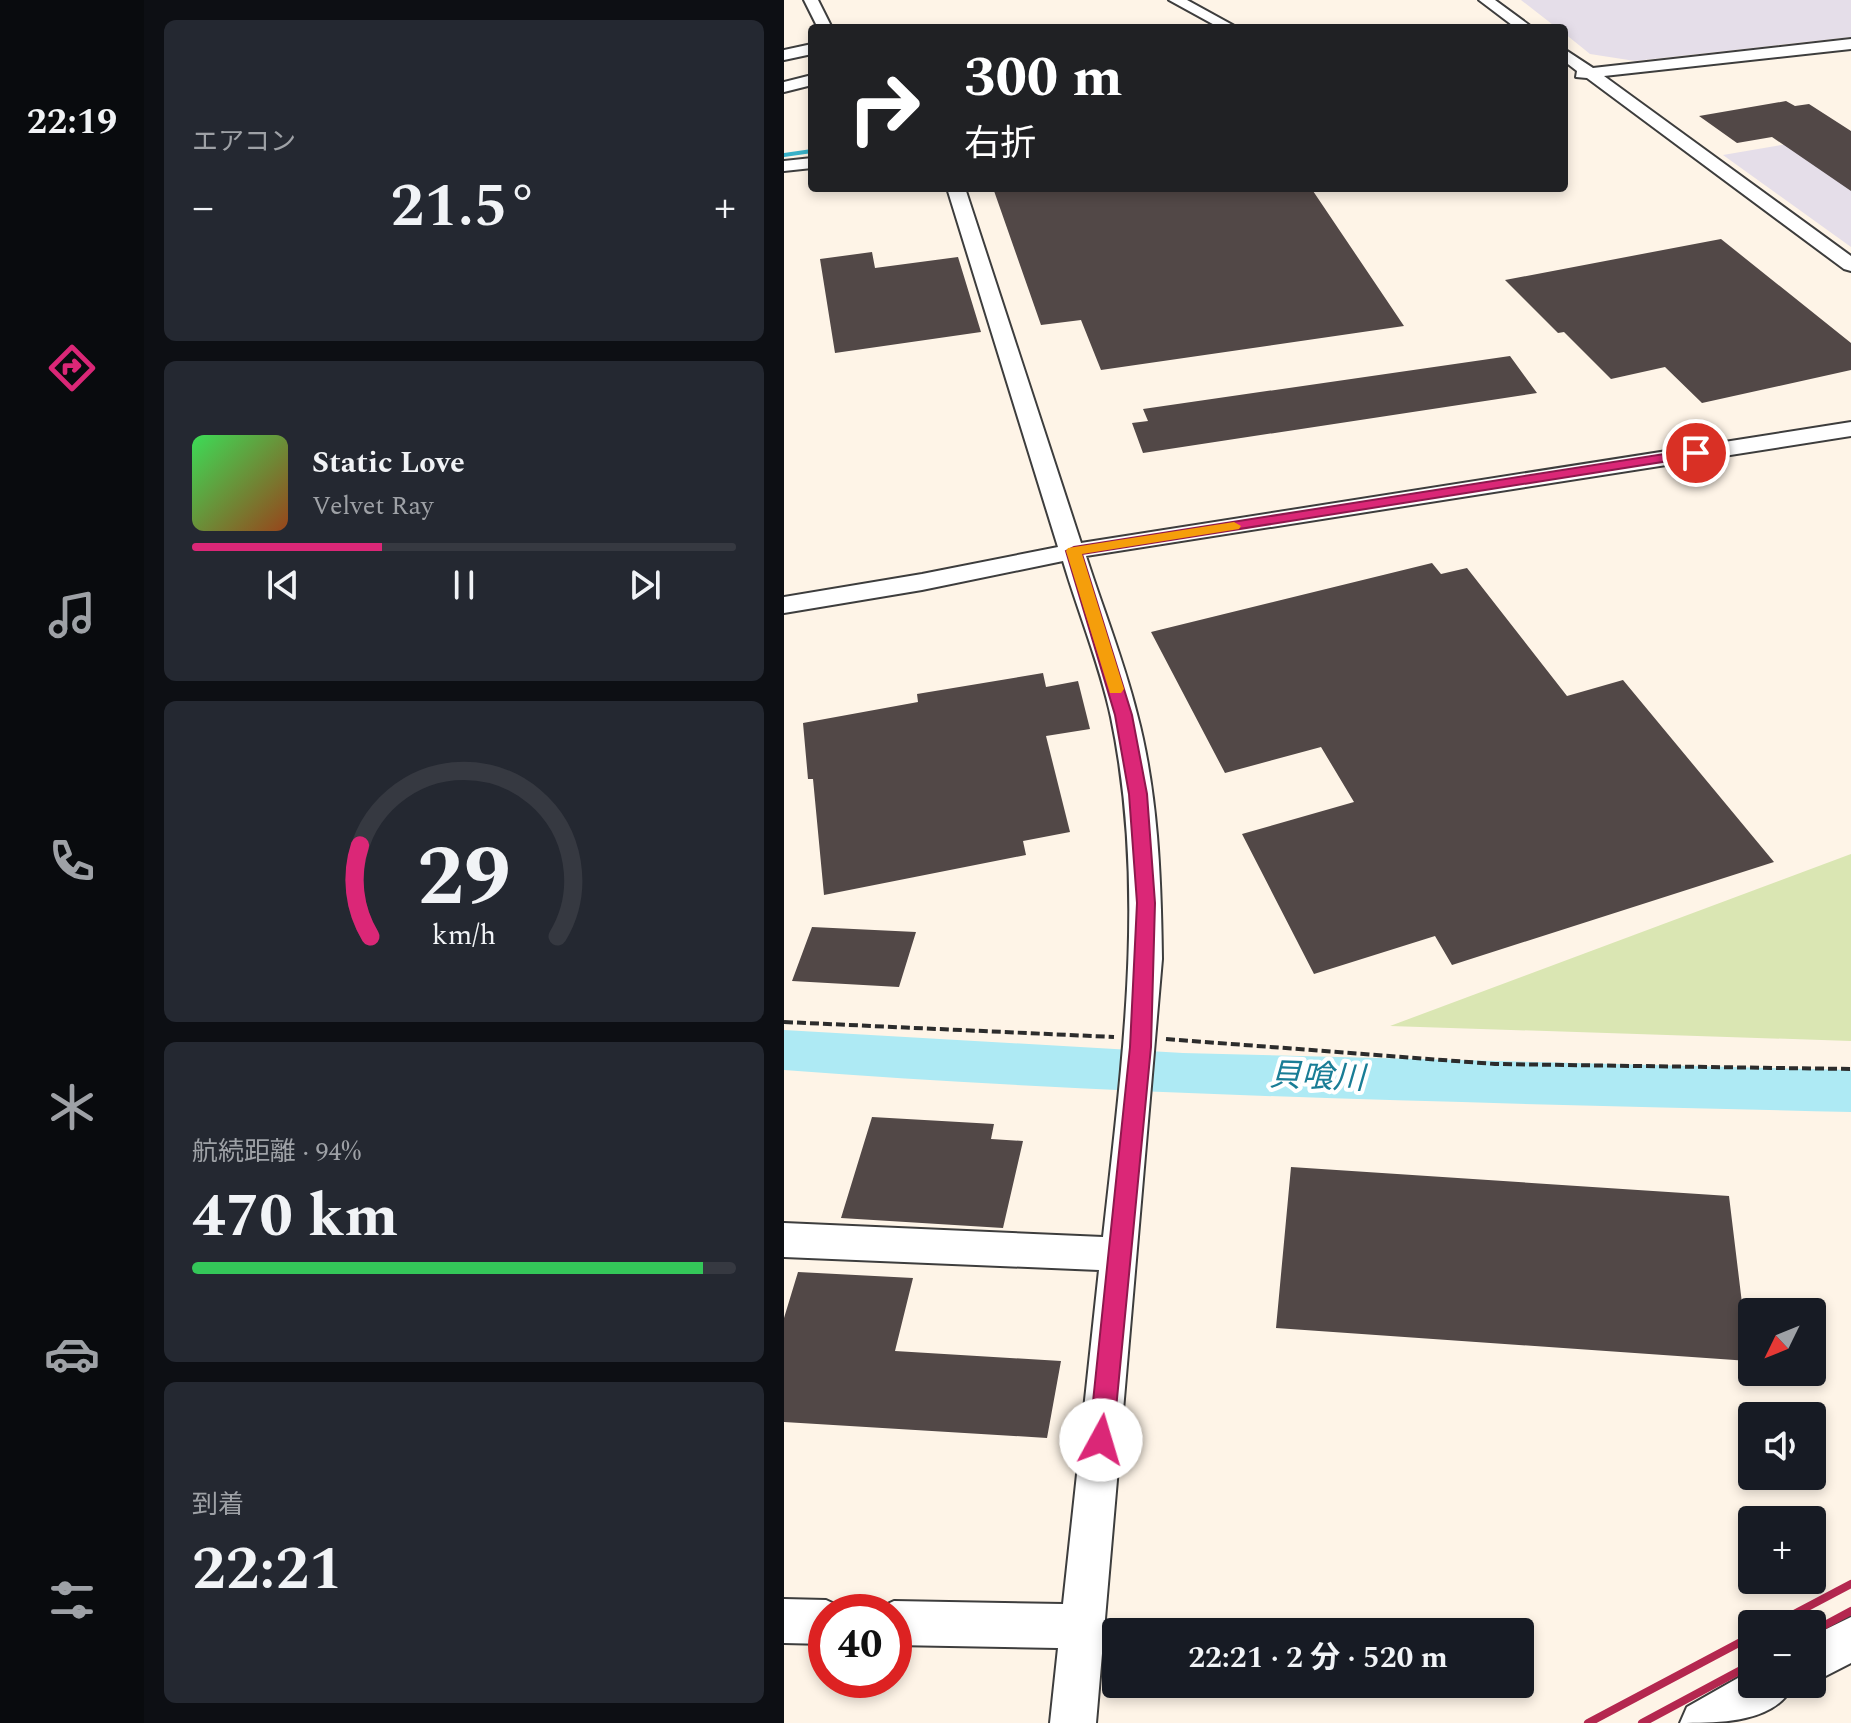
<!DOCTYPE html>
<html lang="ja">
<meta charset="utf-8">
<style>
body{margin:0;font-family:Spectral,"Noto Sans JP",serif;background:#242831;color:#f1f3f6;height:100vh;display:flex;flex-direction:column;font-size:30px;white-space:nowrap}
*{box-sizing:border-box;margin:0}
p{font-size:26px;color:#9ea1a6}
.icon{flex:none;width:44px;height:44px;fill:none;stroke:currentColor;stroke-width:2;stroke-linecap:round;stroke-linejoin:round}
.map{position:relative;flex:1;overflow:hidden}
.sheet{display:flex;flex-direction:column;gap:20px;padding:20px;background:#0d0f14;width:640px}
.sheet>*{flex:none}
.hud{position:absolute;left:24px;top:24px;width:760px;height:168px;border-radius:8px;box-shadow:0 4px 12px #0003;background:#202124;color:#fff;overflow:hidden}
.needle{width:52px;rotate:227deg}
.buttons{position:absolute;left:954px;top:1298px;display:grid;gap:16px}
.buttons a{display:grid;place-items:center;width:88px;height:88px;border-radius:8px;background:#171b24;box-shadow:0 4px 12px #0003;font-size:40px}
.speed{position:absolute;left:24px;top:1594px;display:flex;gap:16px;font-size:40px;font-weight:700;text-align:center}
.speed>*{display:grid;place-content:center;width:104px;height:104px;border-radius:50%;background:#171b24;box-shadow:0 4px 12px #0003;line-height:1}
.speed .limit{border:12px solid #d22;background:#fff;color:#111}
.pin{position:absolute;display:grid;place-items:center;width:68px;height:68px;color:#fff;margin:-34px;border:4px solid #fff;border-radius:50%;box-shadow:0 2px 8px #0007}
.me{position:absolute;width:88px;margin:-44px;rotate:6deg;stroke-linejoin:round;filter:drop-shadow(0 0 6px #0008)}
.turn{display:flex;align-items:center;gap:28px;height:168px;padding:0 24px;font-size:36px}
.turn .icon{width:104px;height:104px;stroke-width:2.5}
.turn b{display:block;font-size:56px;line-height:68px}
.big{font-size:60px;font-weight:700;line-height:1.1}
.sheet .tile{flex:1;display:flex;flex-direction:column;justify-content:center;gap:12px;min-width:0;padding:0 28px;border-radius:12px;background:#242831}
.sheet .dial{align-items:center;gap:0}
.dial svg{height:208px;overflow:visible;fill:none;stroke:#363941;stroke-width:7;stroke-linecap:round;text-anchor:middle}
.dial text{fill:#f1f3f6;stroke:none}
.song{display:flex;align-items:center;gap:24px}
.cover{width:96px;height:96px;border-radius:12px;background:linear-gradient(135deg,hsl(130 70% 55%),hsl(20 70% 35%))}
.played{height:8px;border-radius:4px;background:linear-gradient(90deg,#db2777 35%,#363941 35%)}
.keys{display:flex;justify-content:space-around;direction:ltr}
.heat{display:flex;justify-content:space-between;align-items:center;font-size:44px;direction:ltr}
.charge{height:12px;border-radius:6px;background:linear-gradient(90deg,#34c759 94%,#363941 0)}
.trip{position:absolute;left:318px;top:1618px;width:432px;height:80px;border-radius:8px;background:#171b24;box-shadow:0 4px 12px #0003;font-weight:700;line-height:80px;text-align:center}
main{display:flex;flex:1;min-height:0}
.dock{display:flex;flex-direction:column;width:144px;justify-content:space-around;align-items:center;background:#090b0e;color:#9ea1a6}
.dock .icon{width:56px;height:56px}
.dock .active{color:#db2777}
.dock b{font-size:36px;color:#f1f3f6}
.map>svg:first-child{display:block}
.industrial{fill:#e5dee9}
.green{fill:#dae6b3}
.lines{fill:none;stroke-linecap:round;stroke-linejoin:round}
.stream{stroke:#38b1c8;stroke-width:4}
.river{fill:#aeeaf4;fill-rule:evenodd}
.building{fill:#524847}
.minor-casing{stroke:#3d3d3d;stroke-width:4}
.path{stroke:#2c2c2c;stroke-width:4;stroke-dasharray:9 4;stroke-linecap:butt}
.minor{fill:#fff;fill-rule:evenodd}
.rail{stroke:#b4274f;stroke-width:8}
.route{fill:#db2777;stroke:#8e194d;stroke-width:2}
.slow{fill:#f59e0b}
.labels{text-anchor:middle;stroke-width:8;stroke-linejoin:round;paint-order:stroke}
.water-label{font-size:32px;font-style:italic;fill:#197d96;stroke:#fff}
</style>
<main>
<nav class="dock">
<b>22:19</b>
<svg class="icon active" aria-label="directions" viewBox="0 0 24 24"><path d="M12 3l9 9-9 9-9-9zM9 14v-3h6M13 9l2 2-2 2"/></svg>
<svg class="icon" aria-label="music" viewBox="0 0 24 24"><path d="M9 18V5l10-2v13"/><circle cx="6" cy="18" r="3"/><circle cx="16" cy="16" r="3"/></svg>
<svg class="icon" aria-label="phone" viewBox="0 0 24 24"><path d="M5 4h4l2 5-3 2q2 4 5 5l2-3 5 2v4C11 20 4 13 5 4z"/></svg>
<svg class="icon" aria-label="climate" viewBox="0 0 24 24"><path d="M12 3v18M4 7l16 10M4 17L20 7"/></svg>
<svg class="icon" aria-label="car" viewBox="0 0 24 24"><path d="M5 17H2v-5l4-1 3-4h7l3 4 3 1v5h-3M9 17h6M6 11h13"/><circle cx="7" cy="17" r="2"/><circle cx="17" cy="17" r="2"/></svg>
<svg class="icon" aria-label="filters" viewBox="0 0 24 24"><path d="M4 7h16M4 17h16"/><circle cx="9" cy="7" r="2"/><circle cx="15" cy="17" r="2"/></svg>
</nav>
<section class="sheet">
<div class="tile"><p>エアコン</p>
<div class="heat"><a>−</a><b class="big">21.5°</b><a>+</a></div>
</div>
<div class="tile">
<div class="song"><i class="cover"></i><div><b>Static Love</b><p>Velvet Ray</p></div></div>
<div class="played"></div>
<div class="keys"><svg class="icon" aria-label="previous" viewBox="0 0 24 24"><path d="M18 5L8 12l10 7zM5 5v14"/></svg><svg class="icon" aria-label="pause" viewBox="0 0 24 24"><path d="M8 5v14M16 5v14"/></svg><svg class="icon" aria-label="next" viewBox="0 0 24 24"><path d="M6 5l10 7-10 7zM19 5v14"/></svg></div>
</div>
<div class="tile dial"><svg viewBox="0 0 100 80">
<path d="M14 69A42 42 0 1 1 86 69"/>
<path d="M14 69A42 42 0 0 1 10 34" stroke="#db2777"/>
<text x="50" y="56" font-size="32" font-weight="700">29</text>
<text x="50" y="72" font-size="11">km/h</text>
</svg></div>
<div class="tile"><p>航続距離 · 94%</p><b class="big">470 km</b><div class="charge"></div></div>
<div class="tile"><p>到着</p><b class="big">22:21</b></div>
</section>
<div class="map">
<svg width="1067" height="1723" viewBox="0 0 1067 1723">
<rect width="100%" height="100%" fill="#fef4e7"/>
<path class="industrial" d="M 737,0 L 1067,0 L 1067,37 L 851,61 L 806,54 L 780,33 L 780,28 L 773,28 Z
M 1067,133 L 1067,247 L 939,155 Z"/>
<path class="green" d="M 1067,854 L 1067,1041 L 606,1026 Z"/>
<g class="lines">
<path class="stream" d="M 0,155 L 28,151"/>
<path class="river" d="M 0,1030 L 399,1053 L 1067,1070 L 1067,1112 C 711,1103 355,1097 0,1070 Z"/>
</g>
<path class="building" d="M 1002,101 L 1011,106 L 1025,104 L 1067,131 L 1067,191 L 988,137 L 953,143 L 915,116 Z
M 209,188 L 527,188 L 620,326 L 317,370 L 297,320 L 257,325 Z
M 937,239 L 1067,343 L 1067,370 L 918,403 L 881,367 L 827,379 L 780,332 L 774,333 L 721,280 Z
M 88,252 L 91,268 L 174,257 L 197,332 L 51,353 L 36,259 Z
M 726,356 L 753,393 L 359,453 L 348,423 L 364,421 L 359,409 Z
M 648,563 L 657,574 L 683,568 L 783,696 L 839,680 L 990,862 L 668,965 L 651,936 L 530,974 L 458,834 L 570,802 L 537,747 L 441,773 L 367,632 Z
M 259,673 L 262,687 L 294,681 L 306,729 L 262,736 L 286,832 L 239,841 L 242,855 L 40,895 L 29,779 L 24,779 L 19,723 L 134,702 L 133,694 Z
M 28,927 L 132,932 L 115,987 L 8,981 Z
M 88,1117 L 210,1124 L 207,1139 L 239,1141 L 219,1228 L 57,1218 Z
M 507,1167 L 945,1196 L 965,1361 L 492,1328 Z
M 14,1272 L 129,1278 L 111,1351 L 277,1361 L 263,1438 L 0,1422 L 0,1318 Z"/>
<g class="lines">
<g class="minor-casing">
<path id="minor" d="M 20,0 L 34,0 L 48,28 L 34,28 Z
M 385,0 L 403,0 L 454,28 L 436,28 Z
M 695,0 L 711,0 L 749,28 L 732,28 Z
M 1067,39 L 1067,49 L 820,76 L 1067,256 L 1067,271 L 1060,269 L 803,78 L 792,77 L 793,71 L 780,61 L 780,49 L 809,68 Z
M 28,44 L 28,54 L 0,60 L 0,50 Z
M 28,75 L 28,85 L 0,92 L 0,82 Z
M 28,158 L 28,168 L 0,171 L 0,161 Z
M 163,188 L 181,188 L 297,543 L 1067,422 L 1067,436 L 302,556 C 319,609 340,661 353,714 C 374,793 377,878 378,959 L 312,1723 L 266,1723 L 274,1648 L 110,1645 L 110,1612 L 93,1612 L 95,1608 L 110,1601 L 279,1604 L 315,1270 L 0,1257 L 0,1223 L 319,1237 C 338,1064 363,890 327,717 C 316,665 294,612 279,561 L 138,590 L 0,613 L 0,597 L 138,574 L 274,547 Z
M 0,1599 L 42,1600 L 57,1607 L 60,1612 L 42,1612 L 42,1644 L 0,1643 Z
M 1067,1617 L 1067,1663 L 1028,1683 L 1028,1636 Z
M 968,1670 L 968,1684 L 1010,1684 C 992,1723 937,1723 896,1723 L 903,1707 Z"/>
</g>
<path class="path" d="M 0,1022 L 330,1037
M 382,1039 L 711,1064 L 1067,1069"/>
<use href="#minor" class="minor"/>
<path class="rail" d="M 991,1624 L 1067,1584
M 1028,1632 L 1067,1611
M 804,1723 L 968,1636
M 858,1723 L 968,1664"/>
</g>
<path class="route" d="M 912,449 L 918,453 L 916,456 L 298,554 L 348,715 L 363,794 L 371,903 L 367,1047 L 329,1440 L 326,1449 L 317,1452 L 309,1449 L 305,1440 L 346,1047 L 353,903 L 345,794 L 331,715 L 282,551 L 290,547 Z"/>
<path class="slow" d="M 450,522 L 457,526 L 455,529 L 298,554 L 340,689 L 337,693 L 326,693 L 282,551 L 284,548 Z"/>
<g class="labels">
<g class="water-label">
<text transform="translate(533 1076) rotate(2)" y="11">貝喰川</text>
</g>
</g>
</svg>
<div class="buttons">
<a><svg class="needle" viewBox="-14 -14 28 28"><path d="M0-13l5 13h-10z" fill="#e53935"/><path d="M0 13l5-13h-10z" fill="#9ea1a6"/></svg></a>
<a><svg class="icon" aria-label="sound" viewBox="0 0 24 24"><path d="M4 9h4l5-4v14l-5-4H4zM17 9q2 3 0 6"/></svg></a>
<a>+</a>
<a>−</a>
</div>
<div class="speed"><div class="limit">40</div></div>
<div class="pin" style="left:912px;top:453px;background:#d93025"><svg class="icon" aria-label="arrive" viewBox="0 0 24 24"><path d="M6 21V4h12l-3 4 3 4H6"/></svg></div>
<svg class="me" style="left:317px;top:1440px" viewBox="-20 -20 40 40"><circle r="19" fill="#fff"/><path d="M0-13L10 11 0 6-10 11z" fill="#db2777"/></svg>
<div class="trip">22:21 · 2 分 · 520 m</div>
<div class="hud">
<div class="turn"><svg class="icon" aria-label="right" viewBox="0 0 24 24"><path d="M7 20v-9h11M14 6l5 5-5 5"/></svg><div><b>300 m</b>右折</div></div>
</div>
</div>
</main>
